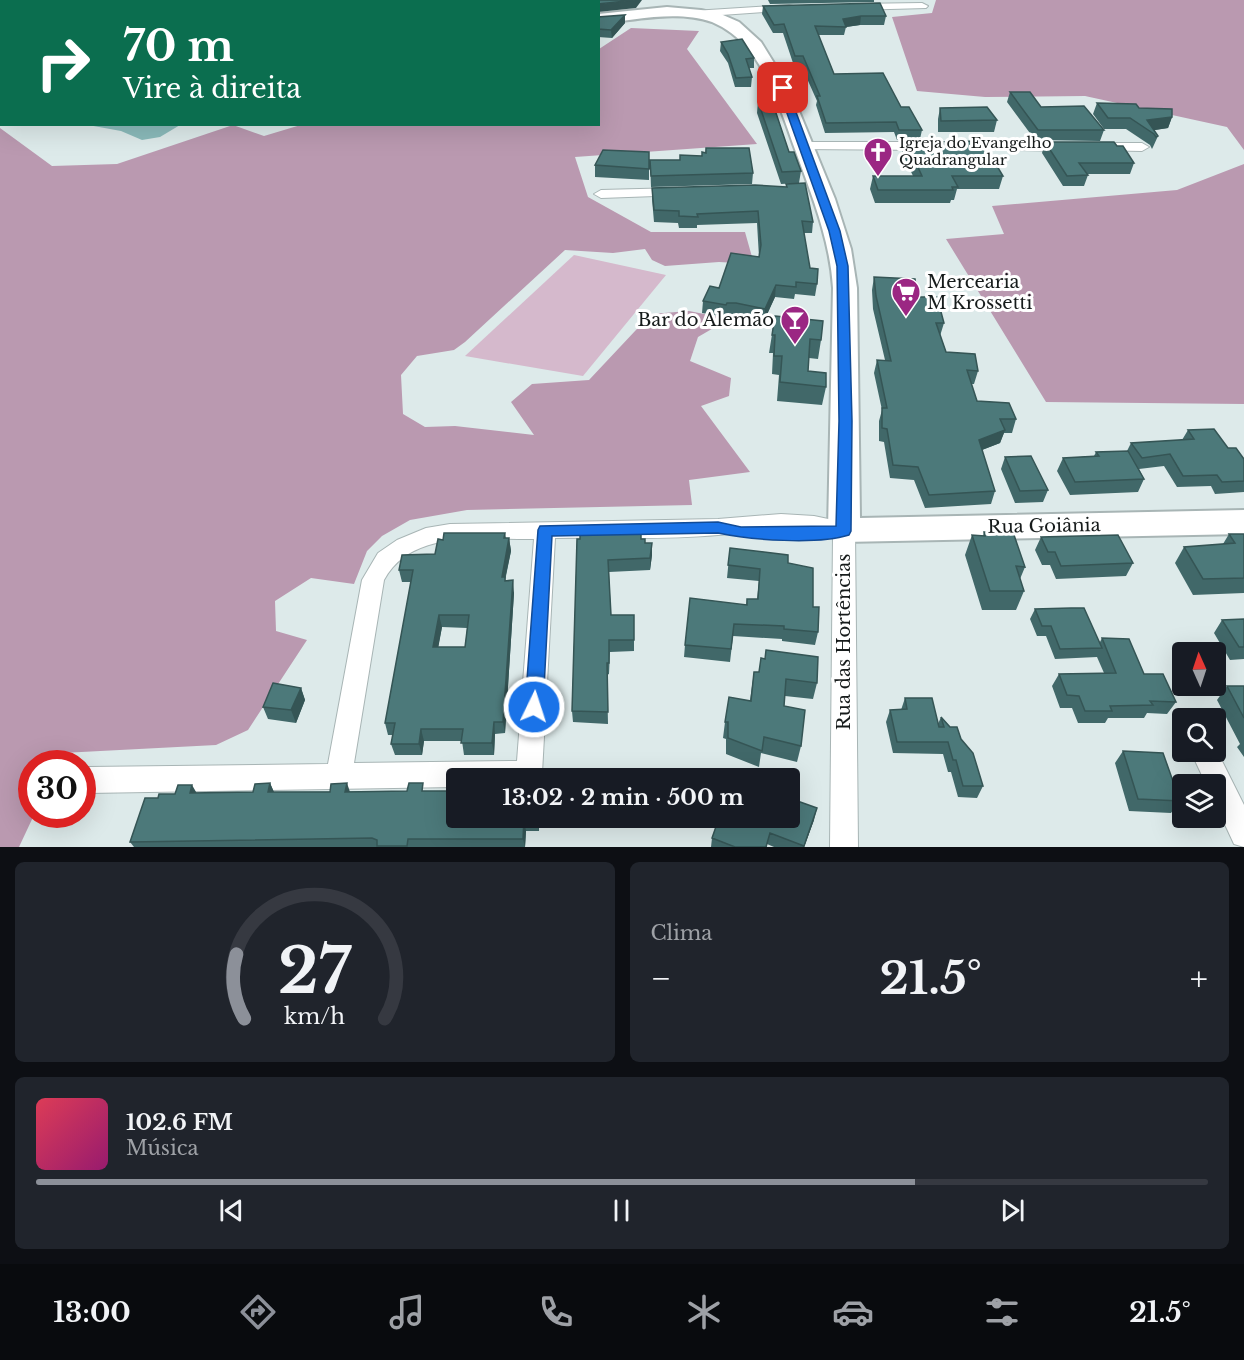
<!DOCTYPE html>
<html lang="pt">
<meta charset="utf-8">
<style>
body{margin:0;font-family:"Libre Baskerville",serif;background:#20242c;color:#f1f3f6;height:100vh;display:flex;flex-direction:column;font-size:22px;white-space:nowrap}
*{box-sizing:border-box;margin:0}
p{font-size:20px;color:#9ea1a6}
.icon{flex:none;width:33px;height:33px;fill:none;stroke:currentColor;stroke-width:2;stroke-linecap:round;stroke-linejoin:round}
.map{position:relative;height:847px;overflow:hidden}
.sheet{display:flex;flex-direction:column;gap:15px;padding:15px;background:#0d0f14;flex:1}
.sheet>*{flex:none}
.top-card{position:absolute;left:0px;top:0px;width:600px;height:126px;box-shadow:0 6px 24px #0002;background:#0b6e4f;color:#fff;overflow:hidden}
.needle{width:39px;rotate:357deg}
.fabs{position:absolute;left:1172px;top:642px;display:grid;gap:12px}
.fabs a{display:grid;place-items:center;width:54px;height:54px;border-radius:6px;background:#171b24;box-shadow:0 6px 24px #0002;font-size:30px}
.speed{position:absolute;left:18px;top:750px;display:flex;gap:12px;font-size:30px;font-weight:700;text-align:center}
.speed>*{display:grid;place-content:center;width:78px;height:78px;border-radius:50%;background:#171b24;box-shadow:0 6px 24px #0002;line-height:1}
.speed .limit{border:9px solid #d22;background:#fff;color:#111}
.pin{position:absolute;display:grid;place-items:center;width:51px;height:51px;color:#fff;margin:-26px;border-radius:12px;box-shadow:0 3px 9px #0006}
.me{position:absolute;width:66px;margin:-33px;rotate:4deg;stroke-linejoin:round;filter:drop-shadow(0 0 4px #0008)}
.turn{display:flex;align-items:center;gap:21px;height:126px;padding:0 24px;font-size:27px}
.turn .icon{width:78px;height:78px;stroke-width:2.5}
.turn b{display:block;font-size:42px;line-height:51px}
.big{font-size:45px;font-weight:700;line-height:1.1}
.sheet .tile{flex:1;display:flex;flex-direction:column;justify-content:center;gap:9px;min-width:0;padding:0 21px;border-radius:9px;background:#20242c}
.sheet .dial{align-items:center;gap:0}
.dial svg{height:156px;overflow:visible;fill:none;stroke:#363941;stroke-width:7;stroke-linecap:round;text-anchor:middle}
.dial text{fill:#f1f3f6;stroke:none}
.song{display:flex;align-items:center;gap:18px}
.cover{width:72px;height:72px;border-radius:9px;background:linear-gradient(135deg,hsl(350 70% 55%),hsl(320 70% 35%))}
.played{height:6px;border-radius:3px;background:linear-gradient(90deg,#8c9099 75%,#363941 75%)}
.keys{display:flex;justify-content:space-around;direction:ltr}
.heat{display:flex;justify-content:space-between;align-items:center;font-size:33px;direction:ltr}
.sheet .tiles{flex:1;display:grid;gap:15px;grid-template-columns:1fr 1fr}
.tile:last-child{grid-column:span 2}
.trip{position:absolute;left:446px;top:768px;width:354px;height:60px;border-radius:6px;background:#171b24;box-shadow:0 6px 24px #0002;font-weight:700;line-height:60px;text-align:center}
.dock{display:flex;height:96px;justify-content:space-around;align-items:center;background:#090b0e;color:#9ea1a6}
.dock .icon{width:42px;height:42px}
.dock .active{color:#8c9099}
.dock b{font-size:27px;color:#f1f3f6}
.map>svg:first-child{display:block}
.green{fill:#d5b9cc}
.forest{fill:#ba99b0}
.water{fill:#8bbbbb}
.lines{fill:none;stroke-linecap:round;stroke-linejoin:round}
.street-casing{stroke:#a8b5b5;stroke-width:2}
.secondary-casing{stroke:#a8b5b5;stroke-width:4}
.street{fill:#fff;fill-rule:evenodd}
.secondary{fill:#fff;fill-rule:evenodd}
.wall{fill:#416869;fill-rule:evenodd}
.shaded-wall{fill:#355555}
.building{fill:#4c797a;stroke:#355555;stroke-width:1.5;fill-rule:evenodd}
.route{fill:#1a73e8;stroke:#114b97;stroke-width:1.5}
.labels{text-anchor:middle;stroke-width:6;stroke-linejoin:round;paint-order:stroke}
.far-poi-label{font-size:15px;fill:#161b1b;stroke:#fff;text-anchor:start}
.poi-label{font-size:18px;fill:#161b1b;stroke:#fff;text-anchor:start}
.street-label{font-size:18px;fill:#161b1b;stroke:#fff}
</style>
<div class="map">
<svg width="1244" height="847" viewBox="0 0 1244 847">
<rect width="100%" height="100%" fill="#ddeaea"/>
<path class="green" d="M 574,255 L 666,275 L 583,376 L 465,356 Z"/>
<path class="forest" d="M 0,0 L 330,0 L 2,2 L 0,65 Z
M 936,0 L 1244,0 L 1244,150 L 1227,127 L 1085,96 L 985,97 L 917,91 L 892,17 L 932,13 Z
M 631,28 L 699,31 L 687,49 L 757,144 L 575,157 L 588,197 L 651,232 L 745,232 L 754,264 L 719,262 L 665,266 L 652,260 L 645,249 L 613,253 L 565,250 L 465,342 L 454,350 L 417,356 L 401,375 L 403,414 L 425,427 L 455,426 L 534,435 L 511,402 L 532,384 L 589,380 L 651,314 L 689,311 L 729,319 L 698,337 L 690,361 L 731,378 L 729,396 L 701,406 L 750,472 L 689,480 L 692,505 L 467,510 L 410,520 L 382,536 L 367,551 L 354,584 L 311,578 L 275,601 L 276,631 L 307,640 L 248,730 L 216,745 L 62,753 L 57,763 L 32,764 L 32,814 L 34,815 L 19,847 L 0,847 L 0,128 L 52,166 L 117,164 L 233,125 L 264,136 L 304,124 L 598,124 L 599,49 Z
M 1244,164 L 1244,404 L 1046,402 L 946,239 L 1004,234 L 992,206 L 1177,190 Z"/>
<path class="water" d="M 88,125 L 180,124 L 180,125 L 160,137 L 142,140 L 121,131 Z"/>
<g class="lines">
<g class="street-casing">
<path id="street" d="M 922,3 L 928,6 L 926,8 L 854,10 L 848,7 L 854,4 Z
M 789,5 L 793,6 L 793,10 L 693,17 L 687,14 L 693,11 Z
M 804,142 L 930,142 L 937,146 L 930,150 L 799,149 L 797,146 L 799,143 Z
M 959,142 L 1068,143 L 1075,147 L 1068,151 L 954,149 L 952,146 L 954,143 Z
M 1097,143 L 1142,143 L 1149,147 L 1142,151 L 1092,150 L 1090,147 L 1092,144 Z
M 678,188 L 683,189 L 685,192 L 683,195 L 601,198 L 594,194 L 601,190 Z
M 781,514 L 814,516 L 852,524 L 855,530 L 858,847 L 830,847 L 833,536 C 794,527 757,532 718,535 C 664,540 609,537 555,538 L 542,773 L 540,778 L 456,778 L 456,787 L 88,793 L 82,790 L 82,770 L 88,767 L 328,764 L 362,580 L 378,553 L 397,540 L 426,528 L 450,524 L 718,519 ZM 534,539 L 517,761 L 354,763 L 384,580 C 412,528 484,540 534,539 Z
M 1215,747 L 1244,805 L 1244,847 L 1234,844 L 1215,803 L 1215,784 L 1206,784 L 1191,752 L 1215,752 Z"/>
</g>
<g class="secondary-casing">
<path id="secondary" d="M 543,0 L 559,0 L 559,2 L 543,2 Z
M 667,7 L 701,10 L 723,15 L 739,22 L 761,42 L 790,89 L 835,199 L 851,249 L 857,288 L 860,518 L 1244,510 L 1244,534 L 844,542 L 833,538 L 828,530 L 833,288 C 830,240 812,196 796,152 C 783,117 772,78 748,49 C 738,37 726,28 712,22 C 677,10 634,20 598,24 L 598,14 Z"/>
</g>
<use href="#street" class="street"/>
<use href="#secondary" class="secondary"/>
</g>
<path class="wall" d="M 768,0 L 874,0 L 874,2 L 770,4 Z
M 763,6 L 886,16 L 884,25 L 860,25 L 846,27 L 844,35 L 818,35 L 834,74 L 901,107 L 922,130 L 920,139 L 930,142 L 1003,176 L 999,189 L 957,189 L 954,200 L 951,200 L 950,203 L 875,203 L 870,189 L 873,176 L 913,176 L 902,152 L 905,140 L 897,140 L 894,132 L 825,133 L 816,105 L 817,101 L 801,65 L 794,66 L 783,33 L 773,33 L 762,14 Z
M 598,17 L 625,23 L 612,38 L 598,37 Z
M 721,42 L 754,58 L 754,68 L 749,68 L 752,77 L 751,87 L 735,87 L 728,63 L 720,51 Z
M 1010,92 L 1041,107 L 1104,130 L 1100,141 L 1035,140 L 1007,102 Z
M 758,101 L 801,171 L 799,183 L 781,184 L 757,113 Z
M 1097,103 L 1172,117 L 1168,128 L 1154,130 L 1158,136 L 1153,147 L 1152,149 L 1150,145 L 1126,129 L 1104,129 L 1093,114 Z
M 940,108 L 997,120 L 994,132 L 938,132 L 938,119 Z
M 1045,142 L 1134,163 L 1130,174 L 1087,174 L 1088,175 L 1084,186 L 1063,186 L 1042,153 Z
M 706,148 L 753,173 L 752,184 L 651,187 L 650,160 L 680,160 L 701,156 L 705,153 Z
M 649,152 L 649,180 L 595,177 L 595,165 Z
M 786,184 L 813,222 L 812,233 L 804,233 L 810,268 L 817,284 L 815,296 L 795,294 L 794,299 L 775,297 L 764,321 L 735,315 L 726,315 L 725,317 L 702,313 L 703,301 L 759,257 L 757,223 L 697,225 L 697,228 L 679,228 L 678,223 L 654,222 L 652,199 L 652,188 L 786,187 Z
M 874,277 L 918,297 L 944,323 L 940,336 L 946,352 L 978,371 L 974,384 L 971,384 L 977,401 L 1016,419 L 1012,433 L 1004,433 L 1000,443 L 982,450 L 995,491 L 991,504 L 925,508 L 914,480 L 890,478 L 884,442 L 879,441 L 879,421 L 882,410 L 874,373 L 877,360 L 885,360 L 873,309 L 872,290 Z
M 775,316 L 821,340 L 818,359 L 809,358 L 808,371 L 826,387 L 822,405 L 777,401 L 779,375 L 772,374 L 773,353 L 769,353 Z
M 1188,430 L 1228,448 L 1244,459 L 1244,492 L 1215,494 L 1211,486 L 1177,487 L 1164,466 L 1139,469 L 1144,479 L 1138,492 L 1070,495 L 1057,471 L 1063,458 L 1094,456 L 1096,452 L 1127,451 L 1131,443 L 1182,440 Z
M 1005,457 L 1048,490 L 1043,502 L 1015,503 L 1001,469 Z
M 984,532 L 1025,567 L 1020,579 L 1024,591 L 1016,610 L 982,610 L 965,555 L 972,535 L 983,536 Z
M 505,533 L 506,538 L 509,538 L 511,551 L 505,581 L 514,593 L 505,733 L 495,734 L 494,755 L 464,755 L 462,741 L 424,741 L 422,755 L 395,755 L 391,744 L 393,735 L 388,735 L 385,723 L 411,582 L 402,582 L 399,570 L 435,554 L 443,540 ZM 442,627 L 467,628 L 465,647 L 438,647 Z
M 1229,534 L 1244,534 L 1244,593 L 1193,595 L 1175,563 L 1184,547 L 1223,544 Z
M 1041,537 L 1133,563 L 1126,576 L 1056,579 L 1050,565 L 1042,565 L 1035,550 Z
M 577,539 L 641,539 L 645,543 L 652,555 L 650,570 L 609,572 L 611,615 L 634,615 L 634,651 L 610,652 L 609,674 L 607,675 L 608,724 L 573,722 L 572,711 Z
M 730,548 L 788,563 L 813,607 L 818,632 L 815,645 L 782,641 L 782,639 L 733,636 L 730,662 L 684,657 L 685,645 L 746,605 L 747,599 L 757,599 L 759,581 L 727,578 Z
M 1035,609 L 1100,642 L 1102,638 L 1176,702 L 1167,714 L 1147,713 L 1144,718 L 1108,718 L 1105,723 L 1078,723 L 1072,708 L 1060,708 L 1052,686 L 1059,674 L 1104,673 L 1097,657 L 1055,659 L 1046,636 L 1037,636 L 1030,619 Z
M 1244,619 L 1244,659 L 1230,660 L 1214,633 L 1222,620 Z
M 754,672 L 817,683 L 813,699 L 785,696 L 784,706 L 801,746 L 797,762 L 761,753 L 759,767 L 726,754 L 726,739 L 723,738 L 725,722 L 750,700 Z
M 1227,686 L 1244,686 L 1244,757 L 1237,747 L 1240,744 L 1217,700 Z
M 301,688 L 305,700 L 296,723 L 268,719 L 263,707 Z
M 905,698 L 938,724 L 941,717 L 961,739 L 983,786 L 977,798 L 958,797 L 951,772 L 948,772 L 943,754 L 893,753 L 886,722 L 890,710 L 901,710 Z
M 1123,751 L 1180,801 L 1171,813 L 1129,811 L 1115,763 Z
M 270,783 L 274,792 L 425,791 L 456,818 L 539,818 L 539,831 L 526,831 L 525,847 L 134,847 L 130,842 L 158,798 L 197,793 L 253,792 Z
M 814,820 L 804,847 L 774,847 L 767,844 L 767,847 L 711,847 L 712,838 Z"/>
<path class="shaded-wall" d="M 635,0 L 642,0 L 636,8 L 598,12 L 598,4 Z
M 625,15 L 625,23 L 612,38 L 611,30 Z
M 861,16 L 860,25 L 846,27 L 843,19 Z
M 1172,117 L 1168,128 L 1149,131 L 1147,120 Z
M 776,285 L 775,297 L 764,321 L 765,309 Z
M 1005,430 L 1000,443 L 974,453 L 979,440 Z
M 509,538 L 511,551 L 505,579 L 507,589 L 502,577 Z
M 652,543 L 652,555 L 650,570 L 650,558 Z
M 513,580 L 514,593 L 505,733 L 503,722 Z
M 439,615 L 442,627 L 436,660 L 433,647 Z
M 301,688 L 305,700 L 296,723 L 291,710 Z
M 494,722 L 495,734 L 494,755 L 492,743 Z
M 421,729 L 424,741 L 422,755 L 419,744 Z
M 270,783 L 275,795 L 268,792 Z
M 347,783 L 351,795 L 345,792 Z
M 192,785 L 199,797 L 190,793 Z
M 817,808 L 814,820 L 804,847 L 803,847 Z
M 537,818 L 539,818 L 539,831 L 537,819 Z
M 524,819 L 526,831 L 525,847 L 523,839 Z"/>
<path class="building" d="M 581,0 L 635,0 L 598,4 L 598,2 L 582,2 Z
M 880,3 L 886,16 L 861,16 L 843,19 L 846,27 L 815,26 L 834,74 L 883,73 L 901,107 L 909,107 L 922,130 L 899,130 L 896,122 L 826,123 L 817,96 L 820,96 L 803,56 L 795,56 L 784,24 L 774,25 L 763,6 Z
M 625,15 L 611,30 L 598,29 L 598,17 Z
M 742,39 L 754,58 L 746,59 L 752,77 L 736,78 L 728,54 L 721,42 Z
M 1010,92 L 1030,92 L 1041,107 L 1084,106 L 1104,130 L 1038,130 Z
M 758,101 L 772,101 L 789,152 L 794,152 L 801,171 L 782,172 Z
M 1097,103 L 1136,104 L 1139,108 L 1172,109 L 1172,117 L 1147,120 L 1158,136 L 1156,137 L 1154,134 L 1130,118 L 1108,118 Z
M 987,107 L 997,120 L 941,121 L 940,108 Z
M 905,139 L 929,139 L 930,142 L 982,141 L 1003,176 L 952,176 L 958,187 L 952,187 L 953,190 L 878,190 L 873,176 L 922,176 Z
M 1045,142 L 1114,142 L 1117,146 L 1123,146 L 1134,163 L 1079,163 L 1088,175 L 1067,176 Z
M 706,148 L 749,148 L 753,173 L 651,176 L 650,160 L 680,160 L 680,155 L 702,156 L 702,152 L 706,153 Z
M 603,150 L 649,152 L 649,169 L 595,165 Z
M 805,183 L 813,222 L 802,221 L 810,268 L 818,269 L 817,284 L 796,282 L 796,287 L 776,285 L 765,309 L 736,303 L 727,303 L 726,305 L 703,301 L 710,286 L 719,288 L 731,253 L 759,257 L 761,245 L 758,211 L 697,214 L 698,217 L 679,216 L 679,211 L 654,210 L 652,188 L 755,185 L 787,187 L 786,184 Z
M 874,277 L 915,279 L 918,297 L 937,297 L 944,323 L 936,323 L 946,352 L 975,354 L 978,371 L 967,370 L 977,401 L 1009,403 L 1016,419 L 1000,419 L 1005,430 L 979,440 L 995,491 L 929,495 L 918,467 L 893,465 L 887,429 L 882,428 L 882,408 L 887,408 L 877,360 L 891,361 L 876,296 Z
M 775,316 L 823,321 L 821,340 L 810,339 L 808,371 L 826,373 L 826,387 L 780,382 L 782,356 L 774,356 L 775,335 L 772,335 Z
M 1214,429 L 1228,448 L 1236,448 L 1244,459 L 1244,481 L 1222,482 L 1217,475 L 1183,476 L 1170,454 L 1142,458 L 1131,443 L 1194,439 L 1188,430 Z
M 1128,451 L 1144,479 L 1075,482 L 1063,458 L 1099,456 L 1096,452 Z
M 1031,456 L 1048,490 L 1020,491 L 1005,457 Z
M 590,532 L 641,533 L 641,539 L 645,539 L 645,543 L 652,543 L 650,558 L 608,560 L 611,615 L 634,615 L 634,640 L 609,640 L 609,663 L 607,663 L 608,712 L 572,711 L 577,539 L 580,539 L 580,534 Z
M 984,532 L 1013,532 L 1025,567 L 1016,566 L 1024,591 L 990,591 L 972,535 L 985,536 Z
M 444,533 L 505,533 L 504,538 L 509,538 L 502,577 L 505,577 L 505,581 L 513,580 L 503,722 L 494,722 L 492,743 L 461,743 L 463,729 L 421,729 L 419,744 L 391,744 L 395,723 L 385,723 L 413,570 L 399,570 L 402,555 L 435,554 L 438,539 L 443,540 ZM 439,615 L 469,615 L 465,647 L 433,647 Z
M 1229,534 L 1244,534 L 1244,578 L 1203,579 L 1184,547 L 1235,543 Z
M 1118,535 L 1133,563 L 1061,566 L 1055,552 L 1048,552 L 1041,537 Z
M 730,548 L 788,555 L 788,563 L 813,568 L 813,607 L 819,607 L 818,632 L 784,629 L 784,626 L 734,624 L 731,649 L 685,645 L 690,598 L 747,605 L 747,599 L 758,599 L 760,569 L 728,565 Z
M 1071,608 L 1084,608 L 1102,648 L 1060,649 L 1051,626 L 1042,626 L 1035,609 Z
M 1244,619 L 1244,647 L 1239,647 L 1222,620 Z
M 1102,638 L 1129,639 L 1144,674 L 1163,674 L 1176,702 L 1150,701 L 1153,705 L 1110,706 L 1112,711 L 1085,711 L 1079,696 L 1067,695 L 1059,674 L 1116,673 Z
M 766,650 L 818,657 L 817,683 L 786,679 L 784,706 L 805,710 L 801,746 L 764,737 L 762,751 L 728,738 L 728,722 L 725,722 L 729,697 L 751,701 L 754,672 L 759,672 L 761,658 L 765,659 Z
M 273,683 L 301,688 L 291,710 L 263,707 Z
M 1227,686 L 1244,686 L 1244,718 Z
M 905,698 L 932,698 L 939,727 L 944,727 L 941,717 L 950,727 L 957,727 L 961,739 L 973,753 L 983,786 L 963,786 L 956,760 L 953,760 L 948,742 L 897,742 L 890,710 L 907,709 Z
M 1123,751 L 1163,753 L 1180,801 L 1138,799 Z
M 270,783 L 268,792 L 330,792 L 331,784 L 347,783 L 345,792 L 407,791 L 409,783 L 423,783 L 422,791 L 456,791 L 456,818 L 537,818 L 537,819 L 524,819 L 523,839 L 408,839 L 407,846 L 377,846 L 377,840 L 372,838 L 130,842 L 145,798 L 158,798 L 159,794 L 175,794 L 178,785 L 192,785 L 190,793 L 253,792 L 255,784 Z
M 789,798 L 817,808 L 804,846 L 770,833 L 766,847 L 735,847 L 712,838 L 719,818 L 789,818 Z"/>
<path class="route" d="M 779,86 L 787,88 L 840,231 L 848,266 L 852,421 L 851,531 L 849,535 C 817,545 751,540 718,533 L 552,536 L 543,707 L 540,712 L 534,715 L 527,712 L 525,707 L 538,530 L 540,526 L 718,522 L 741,527 L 836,526 L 839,421 L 837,266 L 829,231 L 778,88 Z"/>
<defs>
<g id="church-pin" transform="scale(1.5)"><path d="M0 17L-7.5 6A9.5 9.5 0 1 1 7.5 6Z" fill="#9b2783" stroke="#fff"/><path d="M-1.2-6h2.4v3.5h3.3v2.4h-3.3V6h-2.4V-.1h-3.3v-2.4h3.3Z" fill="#fff"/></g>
<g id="supermarket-pin" transform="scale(1.5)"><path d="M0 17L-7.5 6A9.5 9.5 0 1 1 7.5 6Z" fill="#9b2783" stroke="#fff"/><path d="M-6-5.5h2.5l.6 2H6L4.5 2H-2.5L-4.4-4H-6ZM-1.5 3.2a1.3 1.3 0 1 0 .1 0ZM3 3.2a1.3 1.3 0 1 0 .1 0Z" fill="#fff"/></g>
<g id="bar-pin" transform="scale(1.5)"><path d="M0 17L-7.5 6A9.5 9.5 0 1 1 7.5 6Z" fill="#9b2783" stroke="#fff"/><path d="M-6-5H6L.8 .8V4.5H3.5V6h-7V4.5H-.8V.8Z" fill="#fff"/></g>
</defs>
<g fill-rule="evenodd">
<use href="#church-pin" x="878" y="152"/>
<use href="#supermarket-pin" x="906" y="292"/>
<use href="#bar-pin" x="795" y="320"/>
</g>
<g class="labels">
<g class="far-poi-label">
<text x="899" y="148">Igreja do Evangelho<tspan x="899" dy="17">Quadrangular</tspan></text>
</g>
<g class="poi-label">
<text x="927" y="288">Mercearia<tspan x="927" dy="21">M Krossetti</tspan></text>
<text x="774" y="326" text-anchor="end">Bar do Alemão</text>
</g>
<g class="street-label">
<text transform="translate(1044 526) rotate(-1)" y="6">Rua Goiânia</text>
<text transform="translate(844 642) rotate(-90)" y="6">Rua das Hortências</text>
</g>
</g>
</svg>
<div class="fabs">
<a><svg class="needle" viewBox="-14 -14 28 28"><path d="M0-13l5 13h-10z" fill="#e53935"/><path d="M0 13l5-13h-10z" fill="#9ea1a6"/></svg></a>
<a><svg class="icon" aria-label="search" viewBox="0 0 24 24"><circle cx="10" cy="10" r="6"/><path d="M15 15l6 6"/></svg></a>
<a><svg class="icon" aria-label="layers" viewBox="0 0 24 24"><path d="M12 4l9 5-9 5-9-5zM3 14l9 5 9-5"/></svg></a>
</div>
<div class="speed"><div class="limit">30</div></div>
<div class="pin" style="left:783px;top:88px;background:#d93025"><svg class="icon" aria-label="arrive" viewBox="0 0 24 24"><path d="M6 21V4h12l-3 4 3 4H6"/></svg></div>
<svg class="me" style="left:534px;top:707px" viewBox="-20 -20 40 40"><circle r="17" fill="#1a73e8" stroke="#fff" stroke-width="3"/><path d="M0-11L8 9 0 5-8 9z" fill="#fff"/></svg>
<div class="trip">13:02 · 2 min · 500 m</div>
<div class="top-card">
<div class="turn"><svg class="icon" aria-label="right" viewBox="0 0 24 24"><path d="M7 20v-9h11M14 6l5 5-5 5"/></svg><div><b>70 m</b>Vire à direita</div></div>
</div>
</div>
<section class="sheet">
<div class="tiles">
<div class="tile dial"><svg viewBox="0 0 100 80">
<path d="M14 69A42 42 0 1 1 86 69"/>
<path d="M14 69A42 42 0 0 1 10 36" stroke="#8c9099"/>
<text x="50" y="56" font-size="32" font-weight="700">27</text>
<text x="50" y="72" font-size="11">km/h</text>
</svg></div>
<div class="tile"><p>Clima</p>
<div class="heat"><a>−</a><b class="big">21.5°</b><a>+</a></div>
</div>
<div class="tile">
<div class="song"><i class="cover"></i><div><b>102.6 FM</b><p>Música</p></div></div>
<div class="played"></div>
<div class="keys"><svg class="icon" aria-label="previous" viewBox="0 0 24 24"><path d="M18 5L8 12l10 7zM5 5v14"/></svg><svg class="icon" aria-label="pause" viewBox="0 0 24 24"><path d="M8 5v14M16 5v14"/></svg><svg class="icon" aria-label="next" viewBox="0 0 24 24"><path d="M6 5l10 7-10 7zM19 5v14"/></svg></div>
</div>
</div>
</section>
<nav class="dock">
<b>13:00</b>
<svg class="icon active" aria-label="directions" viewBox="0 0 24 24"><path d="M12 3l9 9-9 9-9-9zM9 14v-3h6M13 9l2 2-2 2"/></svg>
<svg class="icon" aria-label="music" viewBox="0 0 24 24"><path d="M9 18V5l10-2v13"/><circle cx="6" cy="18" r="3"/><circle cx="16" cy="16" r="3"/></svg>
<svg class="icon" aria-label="phone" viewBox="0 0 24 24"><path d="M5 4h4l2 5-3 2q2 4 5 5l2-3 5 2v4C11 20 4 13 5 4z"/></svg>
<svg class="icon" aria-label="climate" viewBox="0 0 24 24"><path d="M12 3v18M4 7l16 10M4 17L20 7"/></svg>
<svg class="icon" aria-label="car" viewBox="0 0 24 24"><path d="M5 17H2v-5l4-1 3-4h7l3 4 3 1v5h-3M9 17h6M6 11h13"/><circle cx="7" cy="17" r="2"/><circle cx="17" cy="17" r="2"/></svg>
<svg class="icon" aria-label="filters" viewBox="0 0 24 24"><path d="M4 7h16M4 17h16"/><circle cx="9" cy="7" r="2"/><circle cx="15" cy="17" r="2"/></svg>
<b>21.5°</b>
</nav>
